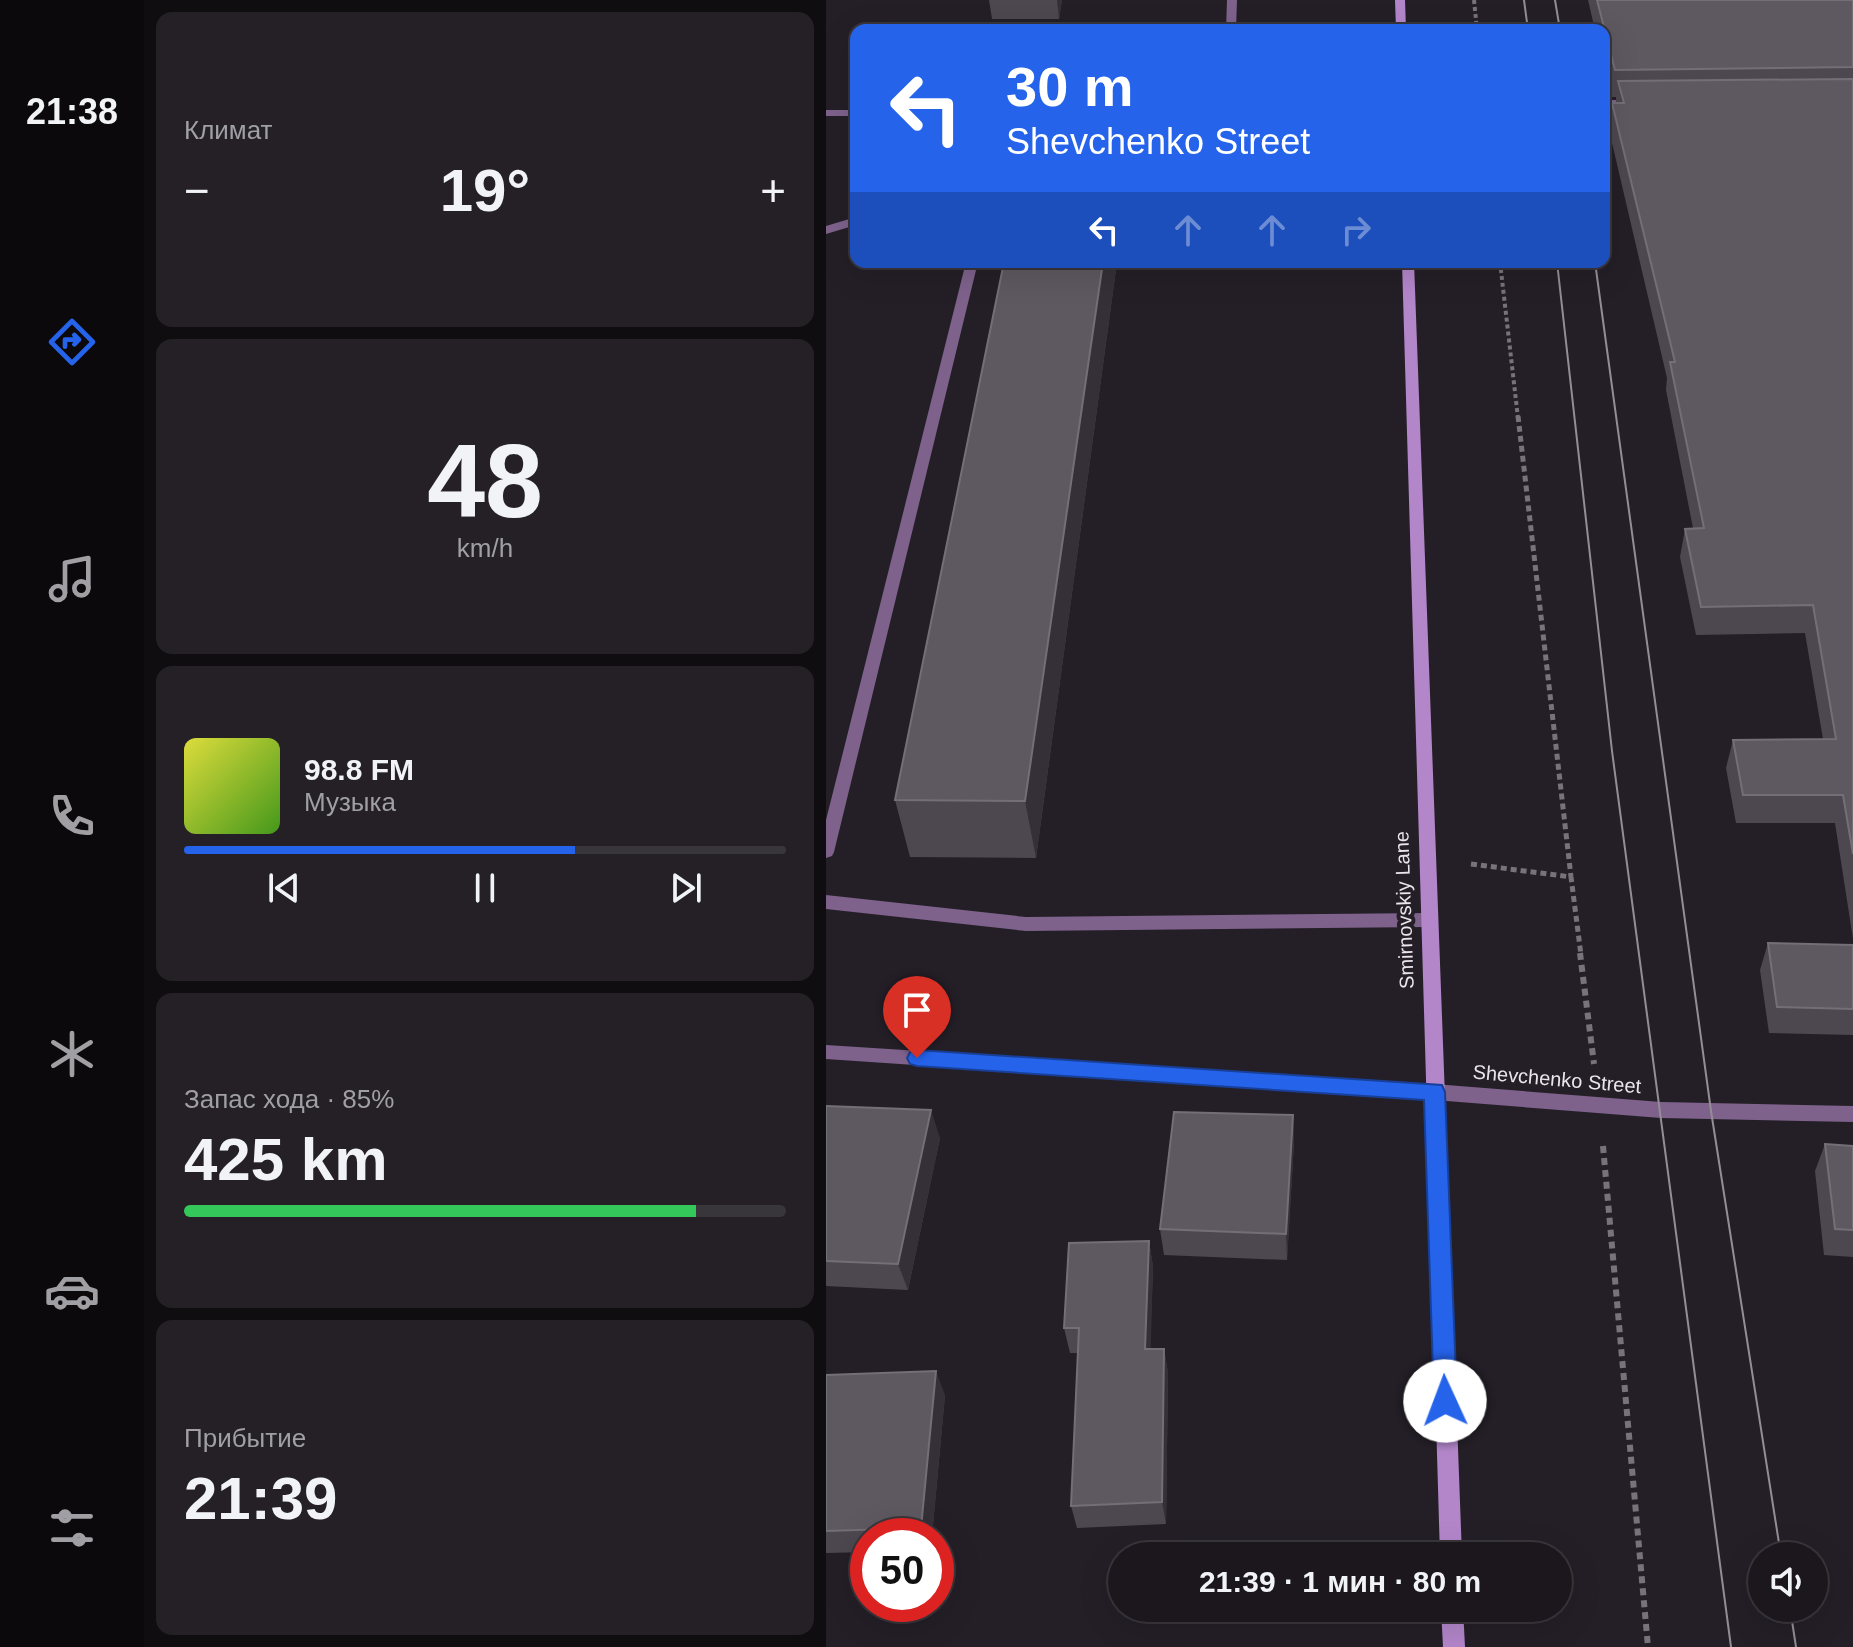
<!DOCTYPE html>
<html lang="ru">
<meta charset="utf-8">
<style>
body{margin:0;font-family:Helvetica,sans-serif;background:#242026;color:#f1f3f6;height:100vh;display:flex;flex-direction:column;font-size:30px;white-space:nowrap}
*{box-sizing:border-box;margin:0}
p{font-size:26px;color:#a09fa4}
.icon{flex:none;width:44px;height:44px;fill:none;stroke:currentColor;stroke-width:2;stroke-linecap:round;stroke-linejoin:round}
.map{position:relative;flex:1;overflow:hidden}
.sheet{display:flex;flex-direction:column;gap:12px;padding:12px;background:#0f0d10;width:682px}
.sheet>*{flex:none}
.guide{position:absolute;left:24px;top:24px;width:760px;height:244px;border-radius:16px;box-shadow:0 8px 32px #0002,0 0 0 2px #39363b;background:#2563eb;color:#fff;overflow:hidden}
.fabs{position:absolute;left:922px;top:1542px;display:grid;gap:16px}
.fabs a{display:grid;place-items:center;width:80px;height:80px;border-radius:50%;background:#1b171d;box-shadow:0 8px 32px #0002,0 0 0 2px #39363b;font-size:40px}
.speed{position:absolute;left:24px;top:1518px;display:flex;gap:16px;font-size:40px;font-weight:700;text-align:center}
.speed>*{display:grid;place-content:center;width:104px;height:104px;border-radius:50%;background:#1b171d;box-shadow:0 8px 32px #0002,0 0 0 2px #39363b;line-height:1}
.speed .limit{border:12px solid #d22;background:#fff;color:#111}
.pin{position:absolute;display:grid;place-items:center;width:68px;height:68px;color:#fff;margin:-82px -34px;border-radius:50% 50% 50% 0;rotate:-45deg;box-shadow:0 0 8px #0007}
.pin .icon{rotate:45deg}
.me{position:absolute;width:88px;margin:-44px;rotate:358deg;stroke-linejoin:round;filter:drop-shadow(0 0 6px #0008)}
.turn{display:flex;align-items:center;gap:28px;height:168px;padding:0 24px;font-size:36px}
.turn .icon{width:104px;height:104px;stroke-width:2.5}
.turn b{display:block;font-size:56px;line-height:68px}
.lanes{display:flex;align-items:center;height:76px;padding:0 24px;background:#0003;justify-content:center;gap:40px;direction:ltr}
.lanes .off{opacity:.35}
.big{font-size:60px;font-weight:700;line-height:1.1}
.sheet .tile{flex:1;display:flex;flex-direction:column;justify-content:center;gap:12px;min-width:0;padding:0 28px;border-radius:16px;background:#242026}
.sheet .dial{align-items:center;gap:0}
.dial b{font-size:104px;line-height:1}
.song{display:flex;align-items:center;gap:24px}
.cover{width:96px;height:96px;border-radius:12px;background:linear-gradient(135deg,hsl(60 70% 55%),hsl(100 70% 35%))}
.played{height:8px;border-radius:4px;background:linear-gradient(90deg,#2563eb 65%,#39363b 65%)}
.keys{display:flex;justify-content:space-around;direction:ltr}
.heat{display:flex;justify-content:space-between;align-items:center;font-size:44px;direction:ltr}
.charge{height:12px;border-radius:6px;background:linear-gradient(90deg,#34c759 85%,#39363b 0)}
.trip{position:absolute;left:282px;top:1542px;width:464px;height:80px;border-radius:40px;background:#1b171d;box-shadow:0 8px 32px #0002,0 0 0 2px #39363b;font-weight:700;line-height:80px;text-align:center}
main{display:flex;flex:1;min-height:0}
.tab-bar{display:flex;flex-direction:column;width:144px;justify-content:space-around;align-items:center;background:#0b090c;color:#a09fa4}
.tab-bar .icon{width:56px;height:56px}
.tab-bar .active{color:#2563eb}
.tab-bar b{font-size:36px;color:#f1f3f6}
.map>svg:first-child{display:block}
.lines{fill:none;stroke-linecap:round;stroke-linejoin:round}
.path-far2{stroke:#78737a;stroke-width:4;stroke-dasharray:4 3;stroke-linecap:butt}
.path-far1{stroke:#78737a;stroke-width:5;stroke-dasharray:6 4;stroke-linecap:butt}
.path{stroke:#78737a;stroke-width:6;stroke-dasharray:7 5;stroke-linecap:butt}
.service{fill:#7e628c;fill-rule:evenodd}
.minor{fill:#7e628c;fill-rule:evenodd}
.secondary{fill:#b386ca;fill-rule:evenodd}
.tram{stroke:#938e94;stroke-width:2}
.wall{fill:#4d4850}
.shaded-wall{fill:#353038}
.building{fill:#5e5960;stroke:#736f76;stroke-width:2}
.route{fill:#2563eb;stroke:#184099;stroke-width:2}
.labels{text-anchor:middle;stroke-width:8;stroke-linejoin:round;paint-order:stroke}
.street-label{font-size:20px;fill:#e9e5ea;stroke:#241f27}
</style>
<main>
<nav class="tab-bar">
<b>21:38</b>
<svg class="icon active" aria-label="directions" viewBox="0 0 24 24"><path d="M12 3l9 9-9 9-9-9zM9 14v-3h6M13 9l2 2-2 2"/></svg>
<svg class="icon" aria-label="music" viewBox="0 0 24 24"><path d="M9 18V5l10-2v13"/><circle cx="6" cy="18" r="3"/><circle cx="16" cy="16" r="3"/></svg>
<svg class="icon" aria-label="phone" viewBox="0 0 24 24"><path d="M5 4h4l2 5-3 2q2 4 5 5l2-3 5 2v4C11 20 4 13 5 4z"/></svg>
<svg class="icon" aria-label="climate" viewBox="0 0 24 24"><path d="M12 3v18M4 7l16 10M4 17L20 7"/></svg>
<svg class="icon" aria-label="car" viewBox="0 0 24 24"><path d="M5 17H2v-5l4-1 3-4h7l3 4 3 1v5h-3M9 17h6M6 11h13"/><circle cx="7" cy="17" r="2"/><circle cx="17" cy="17" r="2"/></svg>
<svg class="icon" aria-label="filters" viewBox="0 0 24 24"><path d="M4 7h16M4 17h16"/><circle cx="9" cy="7" r="2"/><circle cx="15" cy="17" r="2"/></svg>
</nav>
<section class="sheet">
<div class="tile"><p>Климат</p>
<div class="heat"><a>−</a><b class="big">19°</b><a>+</a></div>
</div>
<div class="tile dial"><b>48</b><p>km/h</p></div>
<div class="tile">
<div class="song"><i class="cover"></i><div><b>98.8 FM</b><p>Музыка</p></div></div>
<div class="played"></div>
<div class="keys"><svg class="icon" aria-label="previous" viewBox="0 0 24 24"><path d="M18 5L8 12l10 7zM5 5v14"/></svg><svg class="icon" aria-label="pause" viewBox="0 0 24 24"><path d="M8 5v14M16 5v14"/></svg><svg class="icon" aria-label="next" viewBox="0 0 24 24"><path d="M6 5l10 7-10 7zM19 5v14"/></svg></div>
</div>
<div class="tile"><p>Запас хода · 85%</p><b class="big">425 km</b><div class="charge"></div></div>
<div class="tile"><p>Прибытие</p><b class="big">21:39</b></div>
</section>
<div class="map">
<svg width="1027" height="1647" viewBox="0 0 1027 1647">
<rect width="100%" height="100%" fill="#241f27"/>
<g class="lines">
<path class="path-far2" d="M 648,0 L 651,30
M 674,262 L 692,418"/>
<path class="path-far1" d="M 692,416 L 745,877
M 645,864 L 745,877 L 755,955"/>
<path class="path" d="M 754,953 L 768,1064
M 777,1146 L 822,1647"/>
<path class="service" d="M 401,0 L 411,0 L 410,30 L 400,30 Z
M 30,217 L 30,225 L 0,234 L 0,226 Z
M 140,262 L 152,262 L 8,852 L 6,856 L 0,858 L 0,820 Z
M 0,895 L 200,917 L 602,913 L 608,915 L 610,920 L 608,925 L 602,927 L 200,931 L 0,909 Z"/>
<path class="minor" d="M 778,100 L 805,100 L 810,103 L 805,106 L 778,106 Z
M 0,110 L 30,110 L 30,116 L 0,116 Z
M 0,1045 L 608,1084 L 835,1102 L 1027,1106 L 1027,1122 L 835,1118 L 608,1100 L 0,1059 Z"/>
<path class="secondary" d="M 569,0 L 579,0 L 580,30 L 570,30 Z
M 576,262 L 588,262 L 636,1556 L 614,1556 Z
M 615,1608 L 637,1608 L 639,1647 L 617,1647 Z"/>
<path class="tram" d="M 698,0 L 702,30
M 729,0 L 734,30
M 731,262 L 786,751 L 905,1647
M 769,262 L 885,1111 L 955,1556
M 964,1608 L 970,1647"/>
</g>
<path class="wall" d="M 163,0 L 236,0 L 233,19 L 166,19 Z
M 762,0 L 1027,0 L 1027,939 L 1009,823 L 910,823 L 900,768 L 907,740 L 997,739 L 979,633 L 870,635 L 854,557 L 859,529 L 867,528 L 840,390 L 841,378 L 783,130 L 786,103 L 790,103 L 790,97 L 786,97 L 778,66 L 778,30 L 769,30 Z
M 178,262 L 291,262 L 210,858 L 84,857 L 69,800 Z
M 942,943 L 1027,945 L 1027,1035 L 943,1033 L 934,970 Z
M 0,1106 L 114,1138 L 82,1290 L 0,1286 Z
M 467,1115 L 468,1142 L 461,1260 L 338,1255 L 334,1229 Z
M 999,1144 L 1027,1146 L 1027,1257 L 998,1255 L 989,1171 Z
M 323,1241 L 327,1267 L 324,1349 L 338,1349 L 342,1373 L 340,1524 L 251,1528 L 245,1506 L 252,1353 L 244,1353 L 238,1328 Z
M 0,1375 L 119,1395 L 106,1536 L 42,1536 L 42,1552 L 0,1553 Z"/>
<path class="shaded-wall" d="M 231,0 L 236,0 L 233,19 Z
M 277,262 L 291,262 L 210,858 L 199,801 Z
M 105,1110 L 114,1138 L 82,1290 L 72,1264 Z
M 467,1115 L 468,1142 L 461,1260 L 460,1234 Z
M 323,1241 L 327,1267 L 324,1374 L 319,1349 Z
M 338,1349 L 342,1373 L 340,1524 L 336,1502 Z
M 110,1371 L 119,1395 L 106,1536 L 99,1536 L 95,1528 Z"/>
<path class="building" d="M 771,0 L 1027,0 L 1027,67 L 789,70 Z
M 1027,79 L 1027,854 L 1017,795 L 917,795 L 907,740 L 1010,739 L 987,605 L 875,607 L 859,529 L 878,528 L 844,362 L 849,362 L 786,103 L 798,103 L 792,81 Z
M 178,262 L 277,262 L 199,801 L 69,800 Z
M 942,943 L 1027,945 L 1027,1009 L 951,1007 Z
M 0,1106 L 105,1110 L 72,1264 L 0,1261 Z
M 348,1112 L 467,1115 L 460,1234 L 334,1229 Z
M 999,1144 L 1027,1146 L 1027,1230 L 1009,1229 Z
M 323,1241 L 319,1349 L 338,1349 L 336,1502 L 245,1506 L 253,1328 L 238,1328 L 243,1243 Z
M 110,1371 L 95,1528 L 0,1531 L 0,1375 Z"/>
<path class="route" d="M 91,1050 L 616,1085 L 619,1092 L 631,1401 L 627,1409 L 619,1412 L 611,1409 L 608,1401 L 598,1100 L 91,1066 L 84,1064 L 81,1058 L 84,1052 Z"/>
<g class="labels">
<g class="street-label">
<text transform="translate(578 910) rotate(-92)" y="7">Smirnovskiy Lane</text>
<text transform="translate(731 1079) rotate(5)" y="7">Shevchenko Street</text>
</g>
</g>
</svg>
<div class="fabs">
<a><svg class="icon" aria-label="sound" viewBox="0 0 24 24"><path d="M4 9h4l5-4v14l-5-4H4zM17 9q2 3 0 6"/></svg></a>
</div>
<div class="speed"><div class="limit">50</div></div>
<div class="pin" style="left:91px;top:1058px;background:#d93025"><svg class="icon" aria-label="arrive" viewBox="0 0 24 24"><path d="M6 21V4h12l-3 4 3 4H6"/></svg></div>
<svg class="me" style="left:619px;top:1401px" viewBox="-20 -20 40 40"><circle r="19" fill="#fff"/><path d="M0-13L10 11 0 6-10 11z" fill="#2563eb"/></svg>
<div class="trip">21:39 · 1 мин · 80 m</div>
<div class="guide">
<div class="turn"><svg class="icon" aria-label="left" viewBox="0 0 24 24"><path d="M17 20v-9H6M10 6l-5 5 5 5"/></svg><div><b>30 m</b>Shevchenko Street</div></div>
<div class="lanes"><svg class="icon" aria-label="left" viewBox="0 0 24 24"><path d="M17 20v-9H6M10 6l-5 5 5 5"/></svg><svg class="icon off" aria-label="ahead" viewBox="0 0 24 24"><path d="M12 20V5M6 11l6-6 6 6"/></svg><svg class="icon off" aria-label="ahead" viewBox="0 0 24 24"><path d="M12 20V5M6 11l6-6 6 6"/></svg><svg class="icon off" aria-label="right" viewBox="0 0 24 24"><path d="M7 20v-9h11M14 6l5 5-5 5"/></svg></div>
</div>
</div>
</main>
